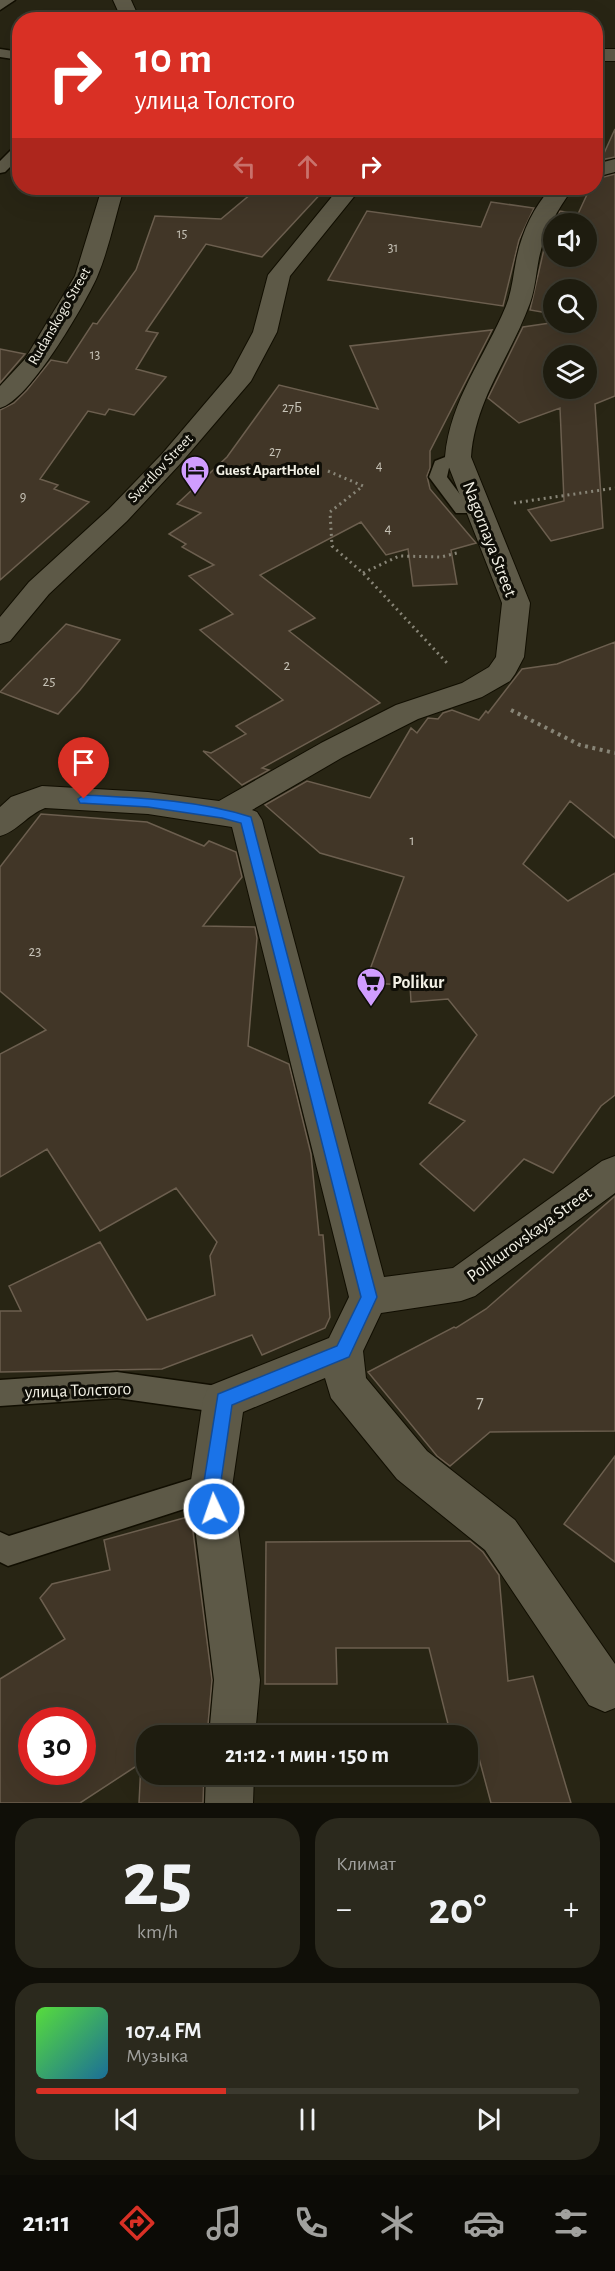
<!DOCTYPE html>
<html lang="ru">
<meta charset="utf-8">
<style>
body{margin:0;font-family:"Alegreya Sans",sans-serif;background:#2b291d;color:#f1f3f6;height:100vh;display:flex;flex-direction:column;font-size:22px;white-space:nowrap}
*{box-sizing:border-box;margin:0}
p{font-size:20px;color:#a1a19e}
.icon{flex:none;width:33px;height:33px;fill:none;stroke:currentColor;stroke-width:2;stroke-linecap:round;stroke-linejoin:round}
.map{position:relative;height:1803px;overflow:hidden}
.details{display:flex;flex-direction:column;gap:15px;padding:15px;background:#100f08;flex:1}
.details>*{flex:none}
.guide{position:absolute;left:12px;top:12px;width:591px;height:183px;border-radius:24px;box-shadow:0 6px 24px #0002,0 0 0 2px #3c3a2f;background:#d93025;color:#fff;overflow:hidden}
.buttons{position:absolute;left:543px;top:213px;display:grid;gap:12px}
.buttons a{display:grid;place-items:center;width:54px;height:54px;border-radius:50%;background:#1e1c0f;box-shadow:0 6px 24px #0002,0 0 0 2px #3c3a2f;font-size:30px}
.speed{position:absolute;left:18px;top:1707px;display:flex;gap:12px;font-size:30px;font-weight:700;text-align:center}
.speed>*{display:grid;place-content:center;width:78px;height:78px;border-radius:50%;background:#1e1c0f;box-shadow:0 6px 24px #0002,0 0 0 2px #3c3a2f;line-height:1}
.speed .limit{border:9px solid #d22;background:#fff;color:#111}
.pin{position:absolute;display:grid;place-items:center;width:51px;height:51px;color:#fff;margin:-62px -26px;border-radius:50% 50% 50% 0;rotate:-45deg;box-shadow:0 0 6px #0007}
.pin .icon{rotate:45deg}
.me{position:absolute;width:66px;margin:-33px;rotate:357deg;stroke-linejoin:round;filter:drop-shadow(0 0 4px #0008)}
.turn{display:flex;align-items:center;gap:21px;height:126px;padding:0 24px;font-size:27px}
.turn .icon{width:78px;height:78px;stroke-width:2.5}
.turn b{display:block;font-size:42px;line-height:51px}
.lanes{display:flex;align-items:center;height:57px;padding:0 24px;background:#0003;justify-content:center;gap:30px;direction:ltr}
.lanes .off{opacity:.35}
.big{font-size:45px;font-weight:600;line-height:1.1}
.details .card{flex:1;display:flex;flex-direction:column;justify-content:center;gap:9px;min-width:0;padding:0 21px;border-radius:24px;background:#2b291d}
.details .dial{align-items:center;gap:0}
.dial b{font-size:78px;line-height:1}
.song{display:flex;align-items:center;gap:18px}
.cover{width:72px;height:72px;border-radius:9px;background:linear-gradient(135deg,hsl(110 70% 55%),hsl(200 70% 35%))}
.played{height:6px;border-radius:3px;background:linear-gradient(90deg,#d93025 35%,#3c3a2f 35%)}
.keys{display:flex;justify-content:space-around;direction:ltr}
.heat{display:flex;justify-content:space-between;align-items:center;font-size:33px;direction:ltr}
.details .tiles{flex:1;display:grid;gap:15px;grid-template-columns:1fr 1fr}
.card:last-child{grid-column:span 2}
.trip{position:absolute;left:136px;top:1725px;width:342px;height:60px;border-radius:24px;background:#1e1c0f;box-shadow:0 6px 24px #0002,0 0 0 2px #3c3a2f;font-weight:600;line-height:60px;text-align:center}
.tabs{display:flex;height:96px;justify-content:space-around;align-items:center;background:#0c0b06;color:#a1a19e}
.tabs .icon{width:42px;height:42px}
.tabs .on{color:#d93025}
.tabs b{font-size:27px;color:#f1f3f6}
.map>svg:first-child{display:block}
.building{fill:#413627;stroke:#6c5f4f;stroke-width:1.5;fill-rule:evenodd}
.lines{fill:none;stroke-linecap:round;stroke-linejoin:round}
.lane-casing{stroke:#110e01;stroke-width:3}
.street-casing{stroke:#110e01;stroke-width:2}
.secondary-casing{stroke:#110e01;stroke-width:2}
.path-far1{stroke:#888577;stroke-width:3;stroke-dasharray:2 4;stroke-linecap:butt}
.path{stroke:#888577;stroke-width:4;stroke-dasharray:3 4.5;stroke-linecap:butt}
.lane{fill:#5d5947;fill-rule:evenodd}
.street{fill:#5d5947;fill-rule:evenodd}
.secondary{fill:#5d5947;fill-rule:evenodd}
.route{fill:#1a73e8;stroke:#114b97;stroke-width:1.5}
.labels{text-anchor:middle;stroke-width:6;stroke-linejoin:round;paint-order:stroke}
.far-number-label{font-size:14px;fill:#c6c2b6}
.far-street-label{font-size:15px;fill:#f2f0e5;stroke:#0f0e07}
.far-poi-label{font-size:15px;font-weight:bold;fill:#f2f0e5;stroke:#0f0e07;text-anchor:start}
.number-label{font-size:15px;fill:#c6c2b6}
.street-label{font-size:18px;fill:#f2f0e5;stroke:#0f0e07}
.poi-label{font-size:18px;font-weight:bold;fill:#f2f0e5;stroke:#0f0e07;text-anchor:start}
.near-number-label{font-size:18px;fill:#c6c2b6}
</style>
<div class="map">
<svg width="615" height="1803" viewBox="0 0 615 1803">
<rect width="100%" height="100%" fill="#282514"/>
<path class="building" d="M 615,129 L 615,157 L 601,160 Z
M 615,174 L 615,396 L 595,404 L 603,528 L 551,541 L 528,510 L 564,501 L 560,408 L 519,423 L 488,398 L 523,327 L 557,322 L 586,322 L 586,290 L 554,290 L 554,314 L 530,310 L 544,249 L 554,224 L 554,256 L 586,256 L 586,224 L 554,224 L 560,211 L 578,214 L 590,188 L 596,188 L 596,179 ZM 554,356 L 586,356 L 586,388 L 554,388 Z
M 258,188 L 326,188 L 262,257 L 206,244 L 146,331 L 158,333 L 136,369 L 166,377 L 134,415 L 109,409 L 105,415 L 88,411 L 40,479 L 58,485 L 54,489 L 89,502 L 0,580 L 0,410 L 14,403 L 27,390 L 51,360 L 67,363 L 93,323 L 97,324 L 136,270 L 155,216 L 221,219 Z
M 491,202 L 534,208 L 519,240 L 503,306 L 328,280 L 367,211 L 481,227 Z
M 492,330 L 430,451 L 430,468 L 427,476 L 430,489 L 476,543 L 451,550 L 457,584 L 413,586 L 408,549 L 386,555 L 361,522 L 260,575 L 315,618 L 289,631 L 380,703 L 262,768 L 269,770 L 242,785 L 203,751 L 211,753 L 246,734 L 236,726 L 283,700 L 200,630 L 233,614 L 189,576 L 214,565 L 182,547 L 186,544 L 169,534 L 201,513 L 177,504 L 227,457 L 279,385 L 378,409 L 350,346 Z
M 0,349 L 25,354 L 0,383 Z
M 66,624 L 120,640 L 80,690 L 58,714 L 0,692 Z
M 615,642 L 615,838 L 570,801 L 523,864 L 568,901 L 615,873 L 615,1095 L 601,1106 L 553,1173 L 524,1159 L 474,1211 L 420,1164 L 465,1121 L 429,1103 L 477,1035 L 448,999 L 411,1002 L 410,985 L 365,983 L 404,877 L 320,853 L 265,805 L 307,781 L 370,798 L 411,728 L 417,733 L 428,718 L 438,719 L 443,713 L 452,710 L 479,720 L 486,711 L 488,713 L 522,669 L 557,664 Z
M 41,814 L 147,822 L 204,846 L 209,841 L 236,852 L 242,877 L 203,926 L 255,927 L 257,938 L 248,1046 L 289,1064 L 311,1154 L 319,1235 L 323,1235 L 330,1317 L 325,1328 L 262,1355 L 252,1335 L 162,1369 L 0,1372 L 0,1311 L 21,1311 L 9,1286 L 100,1242 L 147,1320 L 215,1295 L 210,1256 L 217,1242 L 176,1188 L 100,1231 L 47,1149 L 0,1177 L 0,1054 L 46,1030 L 0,991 L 0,867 Z
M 615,1196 L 615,1431 L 490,1432 L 450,1466 L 437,1456 L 368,1372 L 454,1327 L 456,1328 L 486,1309 Z
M 615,1456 L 615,1562 L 564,1524 Z
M 191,1516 L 212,1680 L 207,1736 L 147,1736 L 147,1774 L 204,1774 L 203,1803 L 139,1803 L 141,1763 L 80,1803 L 0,1803 L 0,1679 L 65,1639 L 40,1598 L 52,1584 L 110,1570 L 104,1540 ZM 32,1720 L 82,1720 L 82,1772 L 32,1772 Z
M 470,1541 L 483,1552 L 499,1575 L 508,1681 L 533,1676 L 571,1803 L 491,1803 L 476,1747 L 468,1749 L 468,1736 L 451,1736 L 429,1648 L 336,1648 L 337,1684 L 265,1684 L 266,1542 Z"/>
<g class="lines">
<g class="lane-casing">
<path id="lane" d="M 0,0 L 15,0 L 0,10 Z
M 0,49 L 20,52 L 20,60 L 0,57 Z
M 20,145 L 20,157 L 5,172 L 0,173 L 0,161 L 15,146 Z
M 458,452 L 464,453 L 467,457 L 464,461 L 449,468 L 447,477 L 471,509 L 468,513 L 456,513 L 429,477 L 435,461 Z
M 117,1372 L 224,1387 L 234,1391 L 238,1400 L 234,1409 L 224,1413 L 117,1398 L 0,1406 L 0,1380 Z
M 211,1473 L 221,1477 L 226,1487 L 221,1497 L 8,1566 L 0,1562 L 0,1532 L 9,1536 Z"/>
</g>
<g class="street-casing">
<path id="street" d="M 113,0 L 131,0 L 140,20 L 122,20 Z
M 615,159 L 615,172 L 596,177 L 596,164 Z
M 102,188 L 124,188 C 115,217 109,249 97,277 C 84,306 29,401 0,408 L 0,386 L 25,359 L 75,276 Z
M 551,188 L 573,188 C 557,211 545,230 539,258 C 536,273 535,289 530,303 C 511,356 475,399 471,457 L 530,603 L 524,657 L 515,674 L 510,681 L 482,697 L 418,719 L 343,757 L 252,810 L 257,812 L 262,820 L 384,1277 L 453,1268 L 602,1161 L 615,1156 L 615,1193 L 475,1296 L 461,1301 L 381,1313 L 363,1351 L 366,1378 L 427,1451 L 515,1520 L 615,1664 L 615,1708 L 605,1712 L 589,1705 L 485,1550 L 397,1479 L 331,1398 L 325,1378 L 243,1412 L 232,1487 L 260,1680 L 255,1736 L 209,1736 L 214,1680 L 190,1487 L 203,1400 L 209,1386 L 329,1338 L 349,1297 L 232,827 L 148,814 L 45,808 C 27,815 18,831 0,836 L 0,807 L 11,797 L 42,786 L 148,792 L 219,801 L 321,743 L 396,705 L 462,683 L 489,667 L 496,657 L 502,603 L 445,457 C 450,400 485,357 506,306 C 512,291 513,276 516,261 C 521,234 533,208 551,188 Z
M 206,1774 L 254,1774 L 253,1803 L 205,1803 Z"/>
</g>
<g class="secondary-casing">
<path id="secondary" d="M 596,49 L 615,49 L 615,61 L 596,61 Z
M 339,188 L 361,188 L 290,276 L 277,332 L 251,381 L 180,464 L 127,521 L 49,594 L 10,641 L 0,644 L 0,617 L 29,582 L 109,509 L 162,454 L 231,373 L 253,332 L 268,275 Z"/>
</g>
<path class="path-far1" d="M 328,471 L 363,486 L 330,512 L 332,546 L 363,573 L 447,663
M 514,503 L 615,488
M 363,573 L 399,556 L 441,557 L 457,553"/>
<path class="path" d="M 511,710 L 580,745 L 615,753"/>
<use href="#lane" class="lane"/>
<use href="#street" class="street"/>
<use href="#secondary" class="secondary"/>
</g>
<path class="route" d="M 84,795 C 140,798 197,800 251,817 L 377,1297 L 349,1357 L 232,1405 L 220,1488 L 223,1509 L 221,1515 L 214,1518 L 208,1515 L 203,1488 L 218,1394 L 337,1346 L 361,1297 L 241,823 L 222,818 L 148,807 L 80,803 L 78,799 Z"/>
<defs>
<g id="hotel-pin" transform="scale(1.5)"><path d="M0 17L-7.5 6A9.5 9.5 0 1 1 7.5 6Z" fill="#d09dff" stroke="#0f0e07"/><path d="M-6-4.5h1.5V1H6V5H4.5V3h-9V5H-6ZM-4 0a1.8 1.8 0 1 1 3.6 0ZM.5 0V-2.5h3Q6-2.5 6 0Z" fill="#111"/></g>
<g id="supermarket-pin" transform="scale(1.5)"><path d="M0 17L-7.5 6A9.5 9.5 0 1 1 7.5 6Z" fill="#d09dff" stroke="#0f0e07"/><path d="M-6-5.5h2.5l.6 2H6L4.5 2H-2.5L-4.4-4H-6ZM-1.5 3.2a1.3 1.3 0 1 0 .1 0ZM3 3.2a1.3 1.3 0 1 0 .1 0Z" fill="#111"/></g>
</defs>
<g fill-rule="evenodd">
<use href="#hotel-pin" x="195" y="470"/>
<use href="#supermarket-pin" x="371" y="982"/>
</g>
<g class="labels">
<g class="far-number-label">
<text x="182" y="238">15</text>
<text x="393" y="252">31</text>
<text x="95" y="359">13</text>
<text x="292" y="412">27Б</text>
<text x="275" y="456">27</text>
<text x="379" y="470">4</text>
<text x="23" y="501">9</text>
</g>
<g class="far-street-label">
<text transform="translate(59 316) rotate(-60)" y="5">Rudanskogo Street</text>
<text transform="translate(160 468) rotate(-47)" y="5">Sverdlov Street</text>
</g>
<g class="far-poi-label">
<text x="216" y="475">Guest ApartHotel</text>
</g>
<g class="number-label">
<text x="388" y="533">4</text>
<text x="287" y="670">2</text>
<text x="49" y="686">25</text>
<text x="412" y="845">1</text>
<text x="35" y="956">23</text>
</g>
<g class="street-label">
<text transform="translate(490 539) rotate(69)" y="6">Nagornaya Street</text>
<text transform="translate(529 1234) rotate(-36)" y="6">Polikurovskaya Street</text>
<text transform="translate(78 1390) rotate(-2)" y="6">улица Толстого</text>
</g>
<g class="poi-label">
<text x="392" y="988">Polikur</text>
</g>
<g class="near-number-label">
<text x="480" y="1408">7</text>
</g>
</g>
</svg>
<div class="buttons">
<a><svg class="icon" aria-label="sound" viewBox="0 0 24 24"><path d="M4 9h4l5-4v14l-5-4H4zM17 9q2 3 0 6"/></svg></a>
<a><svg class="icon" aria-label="search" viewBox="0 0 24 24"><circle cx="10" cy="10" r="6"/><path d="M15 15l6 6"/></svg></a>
<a><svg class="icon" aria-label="layers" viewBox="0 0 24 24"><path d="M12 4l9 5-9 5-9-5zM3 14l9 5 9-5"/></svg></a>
</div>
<div class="speed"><div class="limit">30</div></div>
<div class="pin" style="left:84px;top:799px;background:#d93025"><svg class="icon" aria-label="arrive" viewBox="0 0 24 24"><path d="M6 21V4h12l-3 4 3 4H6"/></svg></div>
<svg class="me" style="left:214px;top:1509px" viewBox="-20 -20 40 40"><circle r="17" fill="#1a73e8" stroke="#fff" stroke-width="3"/><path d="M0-11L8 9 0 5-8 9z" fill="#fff"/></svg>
<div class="trip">21:12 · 1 мин · 150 m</div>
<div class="guide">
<div class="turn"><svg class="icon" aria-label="right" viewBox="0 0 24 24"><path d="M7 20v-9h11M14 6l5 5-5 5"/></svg><div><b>10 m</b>улица Толстого</div></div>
<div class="lanes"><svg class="icon off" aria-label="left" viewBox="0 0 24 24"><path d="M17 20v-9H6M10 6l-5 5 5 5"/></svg><svg class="icon off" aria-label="ahead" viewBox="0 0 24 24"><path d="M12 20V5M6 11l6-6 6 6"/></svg><svg class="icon" aria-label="right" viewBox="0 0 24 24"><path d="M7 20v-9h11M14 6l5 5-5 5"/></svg></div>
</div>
</div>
<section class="details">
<div class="tiles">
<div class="card dial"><b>25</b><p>km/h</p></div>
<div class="card"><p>Климат</p>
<div class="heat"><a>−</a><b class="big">20°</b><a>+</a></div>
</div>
<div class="card">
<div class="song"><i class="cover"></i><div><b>107.4 FM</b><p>Музыка</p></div></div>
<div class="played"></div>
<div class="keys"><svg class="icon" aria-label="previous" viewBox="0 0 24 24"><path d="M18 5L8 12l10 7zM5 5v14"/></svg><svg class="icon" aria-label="pause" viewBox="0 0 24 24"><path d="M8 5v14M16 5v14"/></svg><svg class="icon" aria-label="next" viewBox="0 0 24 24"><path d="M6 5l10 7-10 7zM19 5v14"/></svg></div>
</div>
</div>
</section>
<nav class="tabs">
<b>21:11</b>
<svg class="icon on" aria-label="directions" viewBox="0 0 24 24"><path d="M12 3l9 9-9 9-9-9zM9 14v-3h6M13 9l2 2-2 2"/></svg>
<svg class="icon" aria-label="music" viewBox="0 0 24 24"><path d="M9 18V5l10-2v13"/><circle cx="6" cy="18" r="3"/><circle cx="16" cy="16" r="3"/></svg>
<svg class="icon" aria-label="phone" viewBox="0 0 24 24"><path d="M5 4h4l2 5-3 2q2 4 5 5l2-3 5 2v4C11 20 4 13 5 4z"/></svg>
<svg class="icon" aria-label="climate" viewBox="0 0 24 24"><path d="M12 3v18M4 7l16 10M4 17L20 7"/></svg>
<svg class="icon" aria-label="car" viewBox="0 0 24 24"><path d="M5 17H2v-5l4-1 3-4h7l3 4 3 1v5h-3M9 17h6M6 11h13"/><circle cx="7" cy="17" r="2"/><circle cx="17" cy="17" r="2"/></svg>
<svg class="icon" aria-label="filters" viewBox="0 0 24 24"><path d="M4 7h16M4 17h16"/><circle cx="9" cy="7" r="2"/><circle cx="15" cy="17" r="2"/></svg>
</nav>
